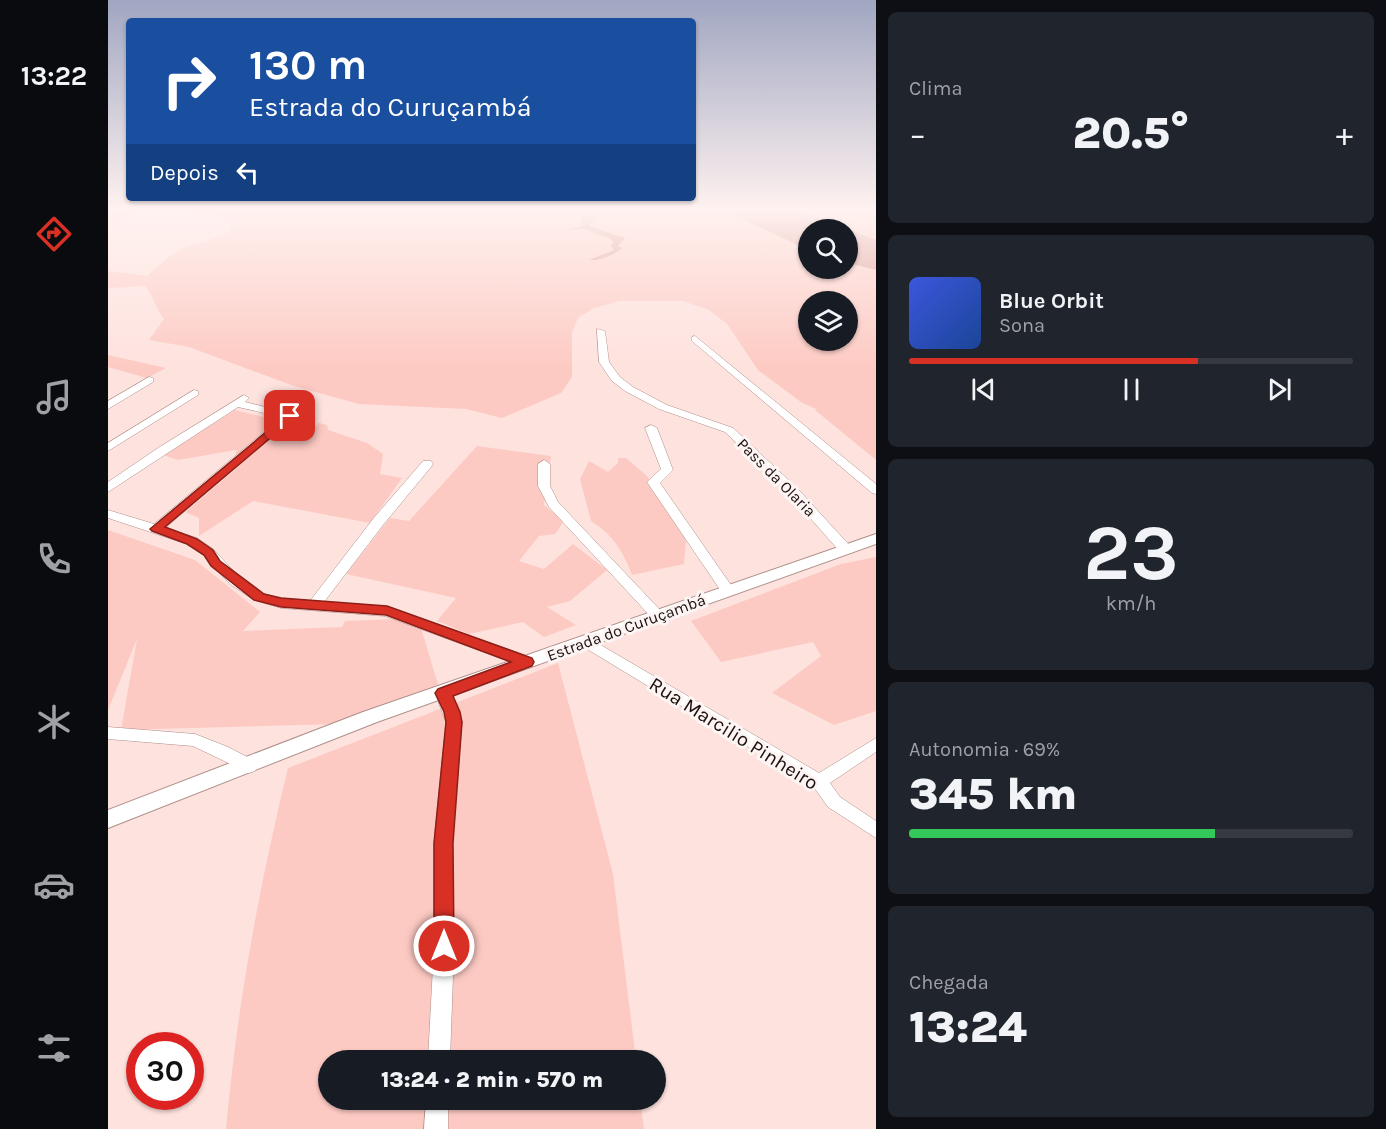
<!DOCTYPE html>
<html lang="pt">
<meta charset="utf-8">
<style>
body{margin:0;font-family:Karla,sans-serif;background:#20242c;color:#f1f3f6;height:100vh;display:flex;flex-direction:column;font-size:22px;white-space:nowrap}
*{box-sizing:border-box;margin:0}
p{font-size:20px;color:#9ea1a6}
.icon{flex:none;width:33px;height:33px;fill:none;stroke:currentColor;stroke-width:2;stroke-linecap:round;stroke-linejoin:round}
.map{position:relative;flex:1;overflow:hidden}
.sheet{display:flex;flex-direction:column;gap:12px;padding:12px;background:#0d0f14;width:510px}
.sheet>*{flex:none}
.top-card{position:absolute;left:18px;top:18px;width:570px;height:183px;border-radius:6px;box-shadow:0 2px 4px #0004;background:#1a4fa0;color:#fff;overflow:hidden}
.controls{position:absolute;left:690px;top:219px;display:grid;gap:12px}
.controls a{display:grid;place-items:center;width:60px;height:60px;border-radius:50%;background:#171b24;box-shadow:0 2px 4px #0004;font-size:30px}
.speed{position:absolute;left:18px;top:1032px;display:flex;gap:12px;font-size:30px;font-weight:700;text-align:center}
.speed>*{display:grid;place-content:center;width:78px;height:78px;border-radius:50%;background:#171b24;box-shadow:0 2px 4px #0004;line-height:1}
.speed .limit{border:9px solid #d22;background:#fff;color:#111}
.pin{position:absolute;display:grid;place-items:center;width:51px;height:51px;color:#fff;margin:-26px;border-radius:12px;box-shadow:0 3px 9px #0006}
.me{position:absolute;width:66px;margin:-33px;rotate:0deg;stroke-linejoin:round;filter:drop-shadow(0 0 4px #0008)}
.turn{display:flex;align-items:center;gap:21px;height:126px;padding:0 24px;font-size:27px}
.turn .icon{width:78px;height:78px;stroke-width:2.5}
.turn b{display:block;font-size:42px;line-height:51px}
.then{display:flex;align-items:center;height:57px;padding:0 24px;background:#0003;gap:12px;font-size:22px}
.big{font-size:45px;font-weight:800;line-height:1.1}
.sheet .widget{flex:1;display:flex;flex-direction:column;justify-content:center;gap:9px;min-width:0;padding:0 21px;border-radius:9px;background:#20242c}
.sheet .dial{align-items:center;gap:0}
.dial b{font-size:78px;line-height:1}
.song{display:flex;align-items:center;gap:18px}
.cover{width:72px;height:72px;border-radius:9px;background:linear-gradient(135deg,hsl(230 70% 55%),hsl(220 70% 35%))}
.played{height:6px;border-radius:3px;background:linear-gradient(90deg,#d93025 65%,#363941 65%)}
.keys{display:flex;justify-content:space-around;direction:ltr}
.heat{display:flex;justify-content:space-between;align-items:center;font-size:33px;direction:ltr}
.charge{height:9px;border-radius:4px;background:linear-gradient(90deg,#34c759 69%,#363941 0)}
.trip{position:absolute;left:210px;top:1050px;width:348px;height:60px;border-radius:30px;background:#171b24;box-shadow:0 2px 4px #0004;font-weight:800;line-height:60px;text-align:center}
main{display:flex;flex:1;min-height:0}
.menu{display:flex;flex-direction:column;width:108px;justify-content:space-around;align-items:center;background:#090b0e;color:#9ea1a6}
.menu .icon{width:42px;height:42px}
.menu .selected{color:#d93025}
.menu b{font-size:27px;color:#f1f3f6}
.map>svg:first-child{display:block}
.green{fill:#fdcac3;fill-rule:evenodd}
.water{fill:#d59187}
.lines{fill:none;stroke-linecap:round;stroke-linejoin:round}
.minor-casing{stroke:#ae8e89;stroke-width:1}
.tertiary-casing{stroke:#ae8e89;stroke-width:2}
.minor{fill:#fff;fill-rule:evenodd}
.tertiary{fill:#fff;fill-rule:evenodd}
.route{fill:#d93025;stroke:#8d1f18;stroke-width:1.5}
.labels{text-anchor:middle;stroke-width:6;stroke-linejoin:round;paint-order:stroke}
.street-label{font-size:16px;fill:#1b100e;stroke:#fcf5f4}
.near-street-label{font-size:20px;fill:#1b100e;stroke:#fcf5f4}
</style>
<main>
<nav class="menu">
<b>13:22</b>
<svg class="icon selected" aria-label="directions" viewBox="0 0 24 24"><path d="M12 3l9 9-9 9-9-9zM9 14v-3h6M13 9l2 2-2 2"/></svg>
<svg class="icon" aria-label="music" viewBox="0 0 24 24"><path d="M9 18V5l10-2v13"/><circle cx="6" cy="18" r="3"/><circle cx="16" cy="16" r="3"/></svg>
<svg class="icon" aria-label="phone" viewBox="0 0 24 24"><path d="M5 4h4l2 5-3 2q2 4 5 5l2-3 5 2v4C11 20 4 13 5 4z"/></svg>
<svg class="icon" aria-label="climate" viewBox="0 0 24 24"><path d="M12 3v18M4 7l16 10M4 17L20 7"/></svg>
<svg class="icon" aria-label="car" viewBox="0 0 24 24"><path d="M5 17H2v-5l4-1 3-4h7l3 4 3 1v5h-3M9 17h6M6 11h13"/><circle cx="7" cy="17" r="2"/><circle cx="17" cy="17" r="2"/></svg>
<svg class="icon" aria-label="filters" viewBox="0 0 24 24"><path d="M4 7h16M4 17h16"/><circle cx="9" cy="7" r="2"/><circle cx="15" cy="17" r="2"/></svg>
</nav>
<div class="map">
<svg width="768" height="1129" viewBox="0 0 768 1129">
<rect width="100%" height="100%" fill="#fee2de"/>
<path class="green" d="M 0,210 L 619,210 L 626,215 L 700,250 L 700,268 L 740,268 L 740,263 L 768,270 L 768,460 L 707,410 L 710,410 L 693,402 L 650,370 L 619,324 L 601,310 L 575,301 L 512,301 L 486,308 L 470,318 L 464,332 L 464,377 L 453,393 L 394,418 L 358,409 L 251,404 L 186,386 L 81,347 L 41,340 L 56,319 C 46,307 47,297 37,286 L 0,288 L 0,271 L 39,276 C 51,265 64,253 78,247 C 92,242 106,239 120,233 L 124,223 L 112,216 L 30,211 L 7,223 L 0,221 ZM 700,302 L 740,302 L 740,340 L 700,340 Z
M 692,210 L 768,210 L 768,240 Z
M 0,355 L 58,368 L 39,378 L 0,367 Z
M 127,410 L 204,429 L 211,423 L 219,425 L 220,430 L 259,443 L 275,454 L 272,474 L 294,478 L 262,523 L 145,501 L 91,536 L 91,518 L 77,512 L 127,470 L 128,450 L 70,460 L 55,455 Z
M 369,446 L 443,456 L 436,505 L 456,521 L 447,534 L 431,536 L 411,561 L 436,569 L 465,544 L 499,570 L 462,601 L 439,607 L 468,625 L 436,637 L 415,622 L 361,634 L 329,621 L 348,598 L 238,574 L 282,518 L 301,521 Z
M 510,458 L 518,458 L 539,476 L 578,540 L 576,564 L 524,575 C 515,551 505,535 483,521 L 472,479 L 481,461 L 500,472 L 510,463 Z
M 0,530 L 87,560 L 152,612 L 135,631 L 234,627 L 237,621 L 289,619 L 313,628 L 332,691 L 230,724 L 13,730 L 29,639 L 0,710 Z
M 768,557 L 768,711 L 726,725 L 664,693 L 713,656 L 705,642 L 613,662 L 583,621 L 733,564 Z
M 450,663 L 505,874 L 528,1060 L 220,1060 L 220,1100 L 532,1100 L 536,1129 L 118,1129 C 129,1007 151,886 180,768 Z"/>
<path class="water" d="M 477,210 L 491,210 L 481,226 L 517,238 L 510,246 L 514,248 C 507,255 491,261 481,260 L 506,250 L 503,246 L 505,242 L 503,239 L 476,229 L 456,230 L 471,227 L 474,224 L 472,217 L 480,211 Z
M 619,210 L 692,210 L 768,240 L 768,270 L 740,263 L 740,230 L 700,230 L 700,250 L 626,215 Z"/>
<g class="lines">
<g class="minor-casing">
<path id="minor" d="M 489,329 L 497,331 L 501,362 L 512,377 L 525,387 L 559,405 L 625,428 L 689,488 L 743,547 L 745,550 L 743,553 L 733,553 L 681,494 L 617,432 L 551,409 L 517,391 L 504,381 L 491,362 Z
M 587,336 L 768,484 L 768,494 L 764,493 L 584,341 L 584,337 Z
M 41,377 L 45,378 L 45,382 L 0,409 L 0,401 Z
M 86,390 L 90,391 L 90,395 L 0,451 L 0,443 Z
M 136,395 L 141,398 L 137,402 L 186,414 L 187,416 L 57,528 L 89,538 L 105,549 L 132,578 L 156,594 L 173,598 L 202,601 L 265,519 L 315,461 L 323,461 L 325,464 L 323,467 L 275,525 L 216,602 L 284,608 L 424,658 L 427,662 L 424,666 L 414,666 L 277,616 L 173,608 L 146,600 L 122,584 L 95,555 L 79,544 L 0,518 L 0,510 L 46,524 L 174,417 L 130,407 L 0,492 L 0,482 L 50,448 Z
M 543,425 L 549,428 L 565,470 L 552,483 L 625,588 L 627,591 L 625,594 L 615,594 L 539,482 L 553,469 L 537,428 Z
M 436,460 L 442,464 L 442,486 L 450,502 L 554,612 L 556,615 L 554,618 L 544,618 L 441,507 L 430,486 L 430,464 Z
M 479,637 L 711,773 L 768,738 L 768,752 L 722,783 L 732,797 L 768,821 L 768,838 L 720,807 L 705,786 L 474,646 L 472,642 L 474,638 Z
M 335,687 L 341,689 L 343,693 L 354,722 L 344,843 L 346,947 L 342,1060 L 320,1060 L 326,947 L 326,843 L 338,722 L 327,693 L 329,689 Z
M 0,727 L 87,734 L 120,747 L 147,761 L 149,766 L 147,771 L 141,773 L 85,746 L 0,739 Z
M 318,1100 L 340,1100 L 340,1129 L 316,1129 Z"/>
</g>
<g class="tertiary-casing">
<path id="tertiary" d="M 768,534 L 768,544 L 269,722 L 0,828 L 0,810 L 255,712 Z"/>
</g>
<use href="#minor" class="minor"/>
<use href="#tertiary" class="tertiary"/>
</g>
<linearGradient id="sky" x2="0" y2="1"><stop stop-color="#a0a6c1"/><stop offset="0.57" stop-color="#fff2f0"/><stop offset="1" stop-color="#fff2f0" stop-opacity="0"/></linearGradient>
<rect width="768" height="368" fill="url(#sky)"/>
<path class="route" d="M 182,412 L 187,416 L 186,418 L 57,527 L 89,539 L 105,550 L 112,561 L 156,594 L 173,598 L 279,606 L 424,658 L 426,662 L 424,666 L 345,696 L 352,712 L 354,722 L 345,843 L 346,946 L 343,953 L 336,956 L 329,953 L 326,946 L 326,843 L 338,722 L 336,712 L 327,693 L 330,689 L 403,662 L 278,615 L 173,607 L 146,600 L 103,566 L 96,555 L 79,544 L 44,531 L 42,529 Z"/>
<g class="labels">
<g class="street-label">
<text transform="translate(669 477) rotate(45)" y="6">Pass da Olaria</text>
<text transform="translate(518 627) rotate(-20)" y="6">Estrada do Curuçambá</text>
</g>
<g class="near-street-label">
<text transform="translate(626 733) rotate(32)" y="7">Rua Marcilio Pinheiro</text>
</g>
</g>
</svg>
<div class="controls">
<a><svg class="icon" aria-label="search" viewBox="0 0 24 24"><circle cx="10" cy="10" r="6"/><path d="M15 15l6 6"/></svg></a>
<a><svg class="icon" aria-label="layers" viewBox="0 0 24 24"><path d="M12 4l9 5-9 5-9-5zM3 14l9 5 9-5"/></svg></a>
</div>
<div class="speed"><div class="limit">30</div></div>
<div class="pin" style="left:182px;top:416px;background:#d93025"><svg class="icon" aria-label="arrive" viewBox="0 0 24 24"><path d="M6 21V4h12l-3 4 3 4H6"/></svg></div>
<svg class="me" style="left:336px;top:946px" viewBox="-20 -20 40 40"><circle r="17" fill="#d93025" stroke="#fff" stroke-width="3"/><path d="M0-11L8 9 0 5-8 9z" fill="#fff"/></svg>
<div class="trip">13:24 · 2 min · 570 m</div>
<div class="top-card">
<div class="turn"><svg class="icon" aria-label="right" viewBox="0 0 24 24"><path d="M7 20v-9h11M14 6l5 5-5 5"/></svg><div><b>130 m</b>Estrada do Curuçambá</div></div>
<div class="then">Depois<svg class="icon" aria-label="left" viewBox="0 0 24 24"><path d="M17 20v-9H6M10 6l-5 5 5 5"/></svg></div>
</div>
</div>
<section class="sheet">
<div class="widget"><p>Clima</p>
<div class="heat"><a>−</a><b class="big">20.5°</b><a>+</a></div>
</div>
<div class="widget">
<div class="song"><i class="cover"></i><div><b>Blue Orbit</b><p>Sona</p></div></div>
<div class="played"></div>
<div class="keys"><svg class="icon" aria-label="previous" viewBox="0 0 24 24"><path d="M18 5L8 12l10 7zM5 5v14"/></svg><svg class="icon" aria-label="pause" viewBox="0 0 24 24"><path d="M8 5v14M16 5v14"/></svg><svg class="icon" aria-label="next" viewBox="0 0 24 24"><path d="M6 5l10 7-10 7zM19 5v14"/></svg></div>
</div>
<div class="widget dial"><b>23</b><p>km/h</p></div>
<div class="widget"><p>Autonomia · 69%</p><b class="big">345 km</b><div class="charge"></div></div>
<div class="widget"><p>Chegada</p><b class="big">13:24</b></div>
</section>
</main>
